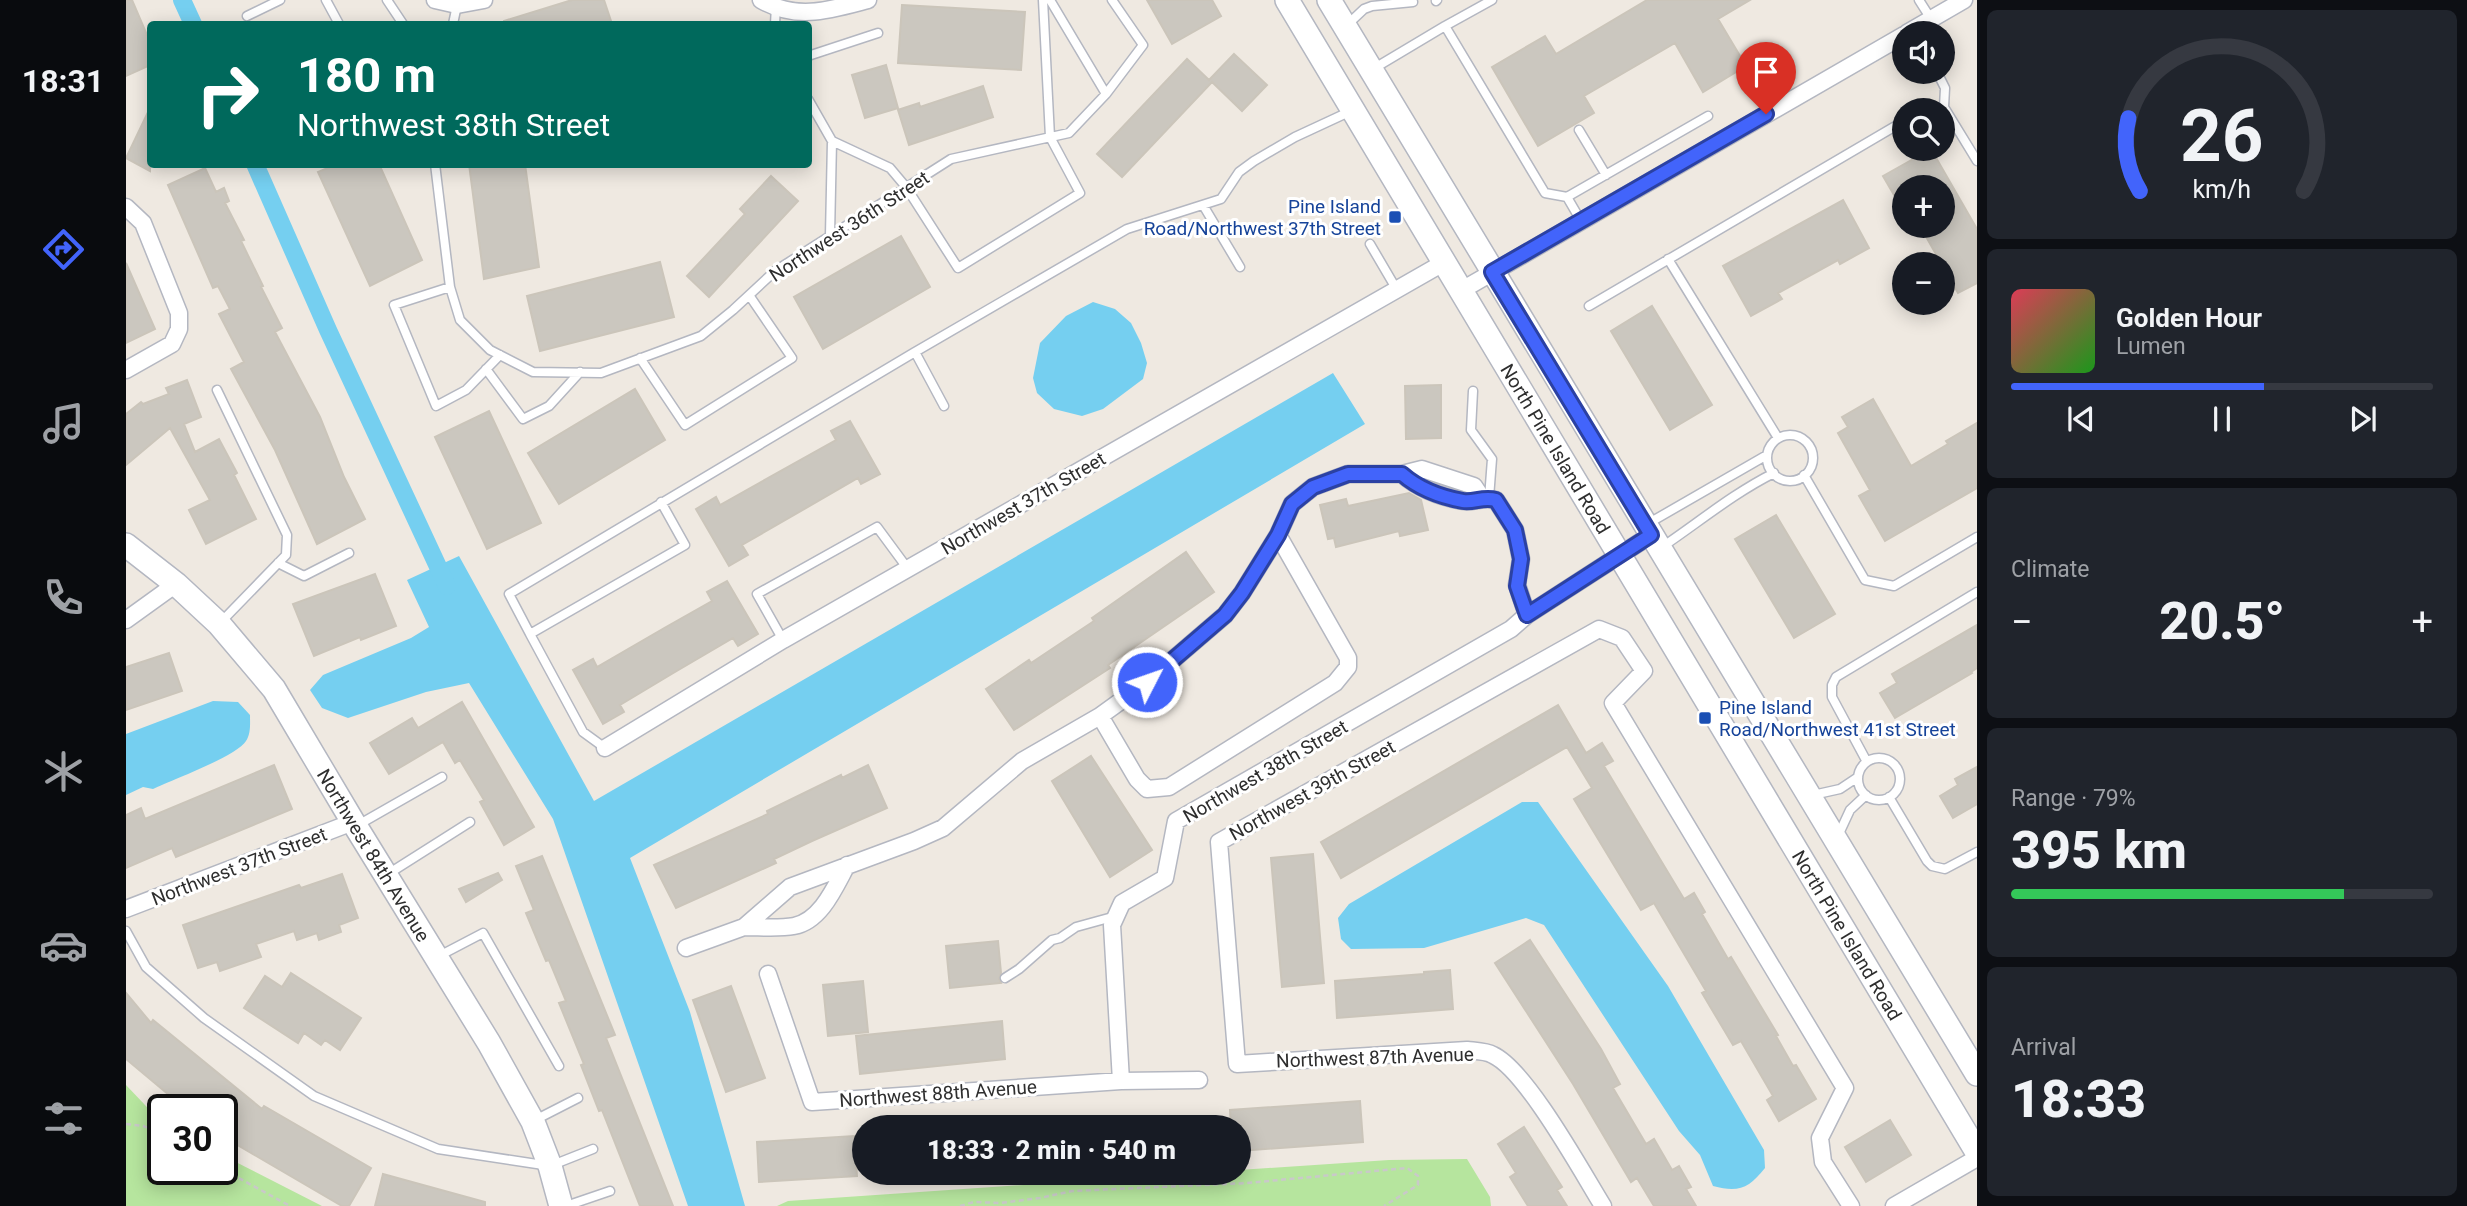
<!DOCTYPE html>
<meta charset="utf-8">
<style>
body{margin:0;font-family:Roboto,sans-serif;background:#20242c;color:#f1f3f6;height:100vh;display:flex;flex-direction:column;font-size:26px;white-space:nowrap}
*{box-sizing:border-box;margin:0}
p{font-size:23px;color:#9ea1a6}
.icon{flex:none;width:38px;height:38px;fill:none;stroke:currentColor;stroke-width:2;stroke-linecap:round;stroke-linejoin:round}
.map{position:relative;flex:1;overflow:hidden}
.side{display:flex;flex-direction:column;gap:10px;padding:10px;background:#0d0f14;width:490px}
.side>*{flex:none}
.guide{position:absolute;left:21px;top:21px;width:665px;height:147px;border-radius:7px;box-shadow:0 4px 18px #0003;background:#00695c;color:#fff;overflow:hidden}
.controls{position:absolute;left:1766px;top:21px;display:grid;gap:14px}
.controls a{display:grid;place-items:center;width:63px;height:63px;border-radius:50%;background:#171b24;box-shadow:0 4px 18px #0003;font-size:35px}
.speed{position:absolute;left:21px;top:1094px;display:flex;gap:14px;font-size:35px;font-weight:700;text-align:center}
.speed>*{display:grid;place-content:center;width:91px;height:91px;border-radius:50%;background:#171b24;box-shadow:0 4px 18px #0003;line-height:1}
.speed .limit{border:4px solid #111;border-radius:10px;background:#fff;color:#111}
.pin{position:absolute;display:grid;place-items:center;width:60px;height:60px;color:#fff;margin:-72px -30px;border-radius:50% 50% 50% 0;rotate:-45deg;box-shadow:0 0 7px #0007}
.pin .icon{rotate:45deg}
.me{position:absolute;width:77px;margin:-38px;rotate:49deg;stroke-linejoin:round;filter:drop-shadow(0 0 5px #0008)}
.turn{display:flex;align-items:center;gap:24px;height:147px;padding:0 35px;font-size:32px}
.turn .icon{width:91px;height:91px;stroke-width:2.5}
.turn b{display:block;font-size:49px;line-height:60px}
.big{font-size:52px;font-weight:800;line-height:1.1}
.side .card{flex:1;display:flex;flex-direction:column;justify-content:center;gap:10px;min-width:0;padding:0 24px;border-radius:10px;background:#20242c}
.side .dial{align-items:center;gap:0}
.dial svg{height:182px;overflow:visible;fill:none;stroke:#363941;stroke-width:7;stroke-linecap:round;text-anchor:middle}
.dial text{fill:#f1f3f6;stroke:none}
.song{display:flex;align-items:center;gap:21px}
.cover{width:84px;height:84px;border-radius:10px;background:linear-gradient(135deg,hsl(350 70% 55%),hsl(120 70% 35%))}
.played{height:7px;border-radius:4px;background:linear-gradient(90deg,#4264fb 60%,#363941 60%)}
.keys{display:flex;justify-content:space-around;direction:ltr}
.heat{display:flex;justify-content:space-between;align-items:center;font-size:38px;direction:ltr}
.charge{height:10px;border-radius:5px;background:linear-gradient(90deg,#34c759 79%,#363941 0)}
.trip{position:absolute;left:726px;top:1115px;width:399px;height:70px;border-radius:35px;background:#171b24;box-shadow:0 4px 18px #0003;font-weight:800;line-height:70px;text-align:center}
main{display:flex;flex:1;min-height:0}
.dock{display:flex;flex-direction:column;width:126px;justify-content:space-around;align-items:center;background:#090b0e;color:#9ea1a6}
.dock .icon{width:49px;height:49px}
.dock .current{color:#4264fb}
.dock b{font-size:32px;color:#f1f3f6}
.map>svg:first-child{display:block}
.grass{fill:#b6e59e}
.water{fill:#75cff0}
.lines{fill:none;stroke-linecap:round;stroke-linejoin:round}
.canal{stroke:#75cff0;stroke-width:18}
.building{fill:#cbc7bf;stroke:#cbc5ba;stroke-width:2}
.lane-casing{stroke:#b4b7c1;stroke-width:11}
.street-casing{stroke:#b4b7c1;stroke-width:19}
.secondary-casing{stroke:#b4b7c1;stroke-width:26}
.path{stroke:#c9c9c9;stroke-width:2.5;stroke-dasharray:5 3.5;stroke-linecap:butt}
.lane{stroke:#fff;stroke-width:8}
.street{stroke:#fff;stroke-width:16}
.secondary{stroke:#fff;stroke-width:23}
.route-casing{stroke:#2b41a3;stroke-width:18}
.route{stroke:#4264fb;stroke-width:12}
.transit-dot{fill:#1a4fb4;stroke:#fff;stroke-width:2.5}
.labels{text-anchor:middle;stroke-width:6;stroke-linejoin:round;paint-order:stroke}
.transit-label{font-size:19px;fill:#164399;stroke:#fff;text-anchor:end}
.street-label{font-size:19px;fill:#2e2e2e;stroke:#fff}
</style>
<main>
<nav class="dock">
<b>18:31</b>
<svg class="icon current" aria-label="directions" viewBox="0 0 24 24"><path d="M12 3l9 9-9 9-9-9zM9 14v-3h6M13 9l2 2-2 2"/></svg>
<svg class="icon" aria-label="music" viewBox="0 0 24 24"><path d="M9 18V5l10-2v13"/><circle cx="6" cy="18" r="3"/><circle cx="16" cy="16" r="3"/></svg>
<svg class="icon" aria-label="phone" viewBox="0 0 24 24"><path d="M5 4h4l2 5-3 2q2 4 5 5l2-3 5 2v4C11 20 4 13 5 4z"/></svg>
<svg class="icon" aria-label="climate" viewBox="0 0 24 24"><path d="M12 3v18M4 7l16 10M4 17L20 7"/></svg>
<svg class="icon" aria-label="car" viewBox="0 0 24 24"><path d="M5 17H2v-5l4-1 3-4h7l3 4 3 1v5h-3M9 17h6M6 11h13"/><circle cx="7" cy="17" r="2"/><circle cx="17" cy="17" r="2"/></svg>
<svg class="icon" aria-label="filters" viewBox="0 0 24 24"><path d="M4 7h16M4 17h16"/><circle cx="9" cy="7" r="2"/><circle cx="15" cy="17" r="2"/></svg>
</nav>
<div class="map">
<svg width="1851" height="1206" viewBox="0 0 1851 1206">
<rect width="100%" height="100%" fill="#efe9e1"/>
<path class="grass" d="M 0,1085 L 37,1124 L 37,1169 L 96,1169 L 96,1155 L 196,1206 L 0,1206 Z
M 1341,1159 L 1364,1197 L 1365,1206 L 651,1206 L 662,1201 L 1074,1173 L 1113,1172 L 1113,1170 L 1263,1160 Z"/>
<path class="water" d="M 967,302 L 989,309 L 1005,323 L 1015,343 L 1021,363 L 1017,379 L 977,409 L 956,416 L 928,409 L 911,393 L 907,378 L 914,343 L 940,316 Z
M 1207,373 L 1239,424 L 504,858 L 564,1012 L 619,1206 L 562,1206 L 427,819 L 343,683 L 300,692 L 222,718 L 196,708 L 184,690 L 197,675 L 285,638 L 303,627 L 281,580 L 333,556 L 468,801 Z
M 87,701 L 112,702 L 124,715 C 124,724 125,733 120,741 C 111,756 46,780 27,789 L 17,787 L 0,795 L 0,734 Z
M 1396,802 L 1412,802 L 1542,986 L 1638,1150 L 1639,1168 C 1623,1188 1613,1193 1587,1186 L 1574,1155 L 1553,1131 L 1418,925 L 1400,918 L 1298,948 L 1225,949 L 1215,939 L 1212,918 L 1223,904 Z"/>
<g class="lines">
<path class="canal" d="M 56,0 L 67,24
M 129,164 L 202,330 L 321,586"/>
</g>
<path class="building" d="M 0,0 L 6,0 L 24,42 L 24,65 L 0,76 Z
M 446,0 L 478,0 L 486,24 L 378,24 L 378,21 Z
M 1021,0 L 1086,0 L 1095,16 L 1046,44 Z
M 1521,0 L 1624,0 L 1592,19 L 1620,66 L 1577,92 L 1549,43 L 1458,96 L 1468,113 L 1412,146 L 1366,67 L 1419,36 L 1430,54 Z
M 776,5 L 899,12 L 895,70 L 772,63 Z
M 1108,54 L 1141,85 L 1116,111 L 1086,82 L 996,177 L 971,154 L 1061,59 L 1083,80 Z
M 760,65 L 772,108 L 739,118 L 726,75 Z
M 857,86 L 867,117 L 783,145 L 772,110 L 793,103 L 794,107 Z
M 24,108 L 24,171 L 0,158 Z
M 1805,149 L 1851,229 L 1851,283 L 1832,293 L 1794,226 L 1816,226 L 1816,187 L 1778,187 L 1778,212 L 1757,176 Z
M 211,164 L 253,164 L 296,260 L 244,286 L 192,172 Z
M 343,164 L 399,164 L 413,267 L 358,279 Z
M 79,168 L 90,192 L 98,188 L 103,201 L 99,203 L 118,240 L 115,241 L 137,286 L 135,287 L 156,328 L 149,332 L 194,417 L 218,477 L 239,519 L 191,544 L 149,450 L 105,369 L 118,362 L 93,314 L 104,309 L 92,286 L 87,288 L 42,185 Z
M 645,176 L 672,201 L 583,297 L 561,276 L 619,214 L 614,209 Z
M 1717,200 L 1743,248 L 1714,264 L 1712,260 L 1652,293 L 1656,299 L 1625,316 L 1597,266 Z
M 775,236 L 804,287 L 697,349 L 668,297 Z
M 534,262 L 548,317 L 414,351 L 401,296 Z
M 0,263 L 29,329 L 0,343 Z
M 1526,306 L 1586,405 L 1544,430 L 1485,331 Z
M 61,380 L 75,417 L 58,424 L 69,452 L 93,439 L 111,473 L 108,475 L 130,519 L 80,544 L 63,510 L 84,500 L 44,428 L 0,465 L 0,414 L 15,402 L 17,404 L 43,394 L 40,388 Z
M 1315,385 L 1315,438 L 1280,439 L 1279,386 Z
M 509,389 L 539,440 L 433,504 L 402,453 Z
M 1747,399 L 1785,466 L 1822,444 L 1820,441 L 1851,423 L 1851,488 L 1759,541 L 1733,496 L 1744,490 L 1712,433 L 1722,427 L 1716,417 Z
M 363,411 L 415,523 L 361,549 L 309,437 Z
M 724,421 L 754,474 L 735,484 L 732,478 L 616,545 L 622,555 L 603,566 L 570,509 L 590,497 L 594,505 L 710,440 L 705,431 Z
M 1283,493 L 1295,500 L 1302,530 L 1274,536 L 1273,531 L 1210,547 L 1208,538 L 1202,539 L 1194,505 L 1220,499 L 1222,506 Z
M 1650,515 L 1709,614 L 1668,638 L 1609,539 Z
M 1060,552 L 1088,592 L 982,665 L 984,668 L 888,730 L 860,689 L 903,660 L 905,663 L 968,621 L 966,618 Z
M 249,574 L 270,626 L 235,640 L 234,637 L 188,656 L 167,604 Z
M 601,581 L 632,634 L 612,646 L 607,638 L 549,672 L 494,705 L 498,712 L 477,724 L 447,670 L 467,659 L 471,667 L 540,627 L 586,601 L 581,592 Z
M 1851,625 L 1851,668 L 1845,672 L 1846,673 L 1769,718 L 1754,693 L 1771,683 L 1766,674 Z
M 43,653 L 56,691 L 0,710 L 0,667 Z
M 336,702 L 408,827 L 378,845 L 354,802 L 358,800 L 334,760 L 329,763 L 317,742 L 263,774 L 244,743 L 286,718 L 292,728 Z
M 1432,705 L 1460,753 L 1476,743 L 1487,761 L 1478,766 L 1558,899 L 1568,893 L 1579,912 L 1576,914 L 1602,959 L 1605,957 L 1652,1035 L 1650,1036 L 1667,1066 L 1670,1065 L 1690,1099 L 1653,1121 L 1641,1100 L 1647,1096 L 1615,1041 L 1607,1045 L 1576,993 L 1580,991 L 1528,903 L 1515,910 L 1448,799 L 1466,788 L 1441,747 L 1215,878 L 1195,842 Z
M 965,756 L 1026,850 L 984,877 L 926,781 Z
M 148,765 L 166,809 L 50,857 L 46,848 L 0,868 L 0,815 L 15,808 L 19,819 Z
M 742,765 L 761,808 L 686,841 L 648,859 L 650,863 L 550,908 L 528,865 L 642,814 L 641,811 L 715,775 L 716,778 Z
M 1851,767 L 1851,804 L 1827,818 L 1814,796 L 1832,785 L 1829,779 Z
M 1187,854 L 1198,983 L 1156,987 L 1145,858 Z
M 416,856 L 489,1035 L 480,1038 L 547,1206 L 514,1206 L 476,1110 L 473,1111 L 455,1065 L 458,1064 L 433,1003 L 440,1001 L 423,960 L 420,961 L 400,913 L 408,910 L 390,866 Z
M 372,873 L 376,880 L 340,902 L 333,889 Z
M 216,874 L 232,918 L 213,925 L 215,932 L 193,940 L 191,933 L 171,940 L 168,931 L 130,944 L 135,957 L 94,971 L 91,962 L 72,968 L 57,925 L 173,885 L 175,888 Z
M 1404,940 L 1475,1049 L 1494,1084 L 1487,1088 L 1520,1144 L 1528,1139 L 1546,1170 L 1553,1166 L 1565,1187 L 1560,1189 L 1570,1206 L 1528,1206 L 1511,1178 L 1505,1182 L 1447,1084 L 1369,963 Z
M 872,941 L 875,973 L 873,979 L 875,983 L 824,988 L 820,946 Z
M 1324,970 L 1327,1009 L 1211,1018 L 1209,981 L 1298,974 L 1298,972 Z
M 165,973 L 235,1018 L 214,1050 L 199,1040 L 195,1045 L 178,1033 L 172,1043 L 118,1008 L 139,976 L 156,987 Z
M 737,981 L 742,1032 L 702,1036 L 697,985 Z
M 605,986 L 639,1078 L 600,1092 L 567,1000 Z
M 0,993 L 25,1023 L 27,1020 L 136,1109 L 138,1106 L 245,1168 L 223,1206 L 216,1206 L 96,1136 L 96,1110 L 61,1110 L 0,1059 Z
M 876,1021 L 879,1059 L 734,1074 L 730,1036 Z
M 1234,1101 L 1237,1142 L 1113,1151 L 1113,1127 L 1105,1127 L 1104,1110 Z
M 1764,1120 L 1785,1155 L 1740,1182 L 1719,1147 Z
M 1398,1127 L 1436,1187 L 1431,1190 L 1441,1206 L 1402,1206 L 1384,1177 L 1390,1173 L 1372,1144 Z
M 728,1136 L 731,1176 L 633,1182 L 631,1142 Z
M 257,1174 L 359,1202 L 359,1206 L 249,1206 Z"/>
<g class="lines">
<g class="lane-casing">
<path id="lane" d="M 200,0 L 213,24
M 261,0 L 277,24
M 924,0 L 980,94
M 1366,0 L 1319,26 L 1419,193 L 1441,197
M 1793,0 L 1805,19
M 1310,1 L 1311,0
M 121,16 L 154,0
M 327,24 L 331,5
M 649,24 L 650,6
M 1221,25 L 1238,9 L 1246,6 L 1287,2
M 682,56 L 752,33
M 1247,69 L 1319,26
M 1811,72 L 1819,88 L 1818,107
M 682,99 L 706,141 L 704,235
M 1800,110 L 1818,107 L 1851,161
M 1453,130 L 1480,175
M 706,141 L 764,168 L 780,187 L 832,268 L 954,193 L 924,137 L 917,0
M 309,164 L 324,287 L 334,320 L 364,350 L 407,372 L 475,373 L 575,336 L 607,310 L 649,271 L 825,159 L 943,133 L 980,94 L 1017,45 L 986,0
M 1077,205 L 1114,267
M 1455,221 L 1441,197 L 1582,116
M 1244,244 L 1271,290
M 1542,259 L 1652,438
M 324,287 L 268,305 L 310,406 L 340,390 L 374,355
M 1463,306 L 1778,121
M 514,358 L 559,425 L 666,358 L 623,295
M 360,369 L 397,419 L 423,406 L 454,372
M 91,390 L 161,535 L 160,555 L 95,622
M 1347,391 L 1345,430 L 1366,459 L 1363,498
M 818,406 L 789,352 L 1001,229 L 1095,199 L 1113,172 L 1128,161 L 1169,137 L 1225,111
M1641 458a23 23 0 1 1 46 0a23 23 0 1 1-46 0Z
M 1678,475 L 1739,580 L 1768,586 L 1851,537
M 1523,523 L 1641,455
M 1536,547 C 1573,522 1608,493 1648,473
M 152,563 L 178,576 L 223,553
M 404,634 L 383,594 L 789,352
M 657,640 L 631,594 L 751,527 L 782,569
M 479,748 L 457,732 L 404,634 L 559,545 L 535,502
M1732 779a21 21 0 1 1 42 0a21 21 0 1 1-42 0Z
M 1741,762 L 1706,697 L 1706,685 L 1710,677 L 1851,592
M 1687,795 L 1714,789 L 1732,777
M 1763,797 L 1801,861 L 1806,866 L 1819,869 L 1851,852
M 232,825 L 316,777
M 1711,838 L 1724,810 L 1740,795
M 262,874 L 344,822
M 0,931 L 20,967 L 78,1018 L 188,1096 L 312,1149 L 424,1166 L 467,1149
M 313,956 L 357,933 L 433,1066
M 879,978 L 893,969 L 926,940 L 934,938 L 950,927 L 990,916
M 409,1120 L 452,1098
M 440,1206 L 484,1191"/>
</g>
<g class="street-casing">
<path id="street" d="M 309,0 L 331,5 L 358,0
M 635,0 C 671,21 704,10 742,0
M 1781,33 L 1838,0
M 0,207 L 17,223 L 53,313 L 53,329 L 46,344 L 0,370
M 1336,290 L 1778,35
M 1276,474 C 1292,488 1315,497 1337,501 C 1348,503 1357,496 1370,500 L 1389,530 L 1395,559 L 1391,585 L 1401,615
M 0,620 L 50,584
M 974,716 L 1011,779 L 1021,789 L 1043,787 L 1209,683 L 1222,667 L 1222,658 L 1152,535
M 479,748 L 657,640 L 1319,262
M 0,909 L 227,822
M 618,927 C 634,927 652,929 668,926 C 695,921 709,887 721,865
M 560,948 L 618,927 L 664,887 L 788,841 L 817,828 L 896,761 L 974,716 L 1021,682 L 1099,615 L 1116,593 L 1152,535 L 1166,504 L 1187,487 L 1222,474 L 1276,474 L 1296,469 L 1348,486 L 1356,498
M 642,974 L 686,1102 L 995,1081 L 1073,1080
M 995,1081 L 986,925 L 996,903 L 1039,878 L 1050,821 L 1385,629 L 1401,615 L 1525,535
M 1477,1206 C 1456,1172 1400,1070 1367,1055 C 1360,1051 1349,1051 1341,1050 L 1111,1064 L 1093,842 L 1473,629 L 1496,638 L 1518,671 L 1487,703 L 1719,1088 L 1694,1138 L 1697,1162 L 1725,1206
M 1768,1206 L 1851,1158"/>
</g>
<g class="secondary-casing">
<g id="secondary">
<path id="s1" d="M 1161,0 L 1851,1152"/>
<path d="M 1203,0 L 1851,1074"/>
<path id="s2" d="M 0,545 L 50,584 L 93,624 L 148,689 L 227,822 L 363,1043 L 407,1122 L 424,1166 L 435,1206"/>
</g>
</g>
<path class="path" d="M 0,1124 L 17,1126 L 37,1133
M 89,1169 L 109,1176 L 164,1206
M 834,1206 L 848,1202 L 874,1203 L 914,1198 L 946,1191 L 1121,1183 L 1281,1168 L 1292,1176 L 1292,1185 L 1258,1206"/>
<use href="#lane" class="lane"/>
<use href="#street" class="street"/>
<use href="#secondary" class="secondary"/>
</g>
<g class="lines">
<g class="route-casing">
<path id="route" d="M 1021,682 L 1099,615 L 1116,593 L 1152,535 L 1166,504 L 1187,487 L 1222,474 L 1276,474 C 1292,488 1315,497 1337,501 C 1348,503 1357,496 1370,500 L 1389,530 L 1395,559 L 1391,586 L 1401,615 L 1525,535 L 1366,272 L 1640,114"/>
</g>
<use href="#route" class="route"/>
</g>
<g class="transit-dot">
<rect x="1262" y="210" width="14" height="14" rx="3.5"/>
<rect x="1572" y="711" width="14" height="14" rx="3.5"/>
</g>
<g class="labels">
<g class="transit-label">
<text x="1255" y="213">Pine Island<tspan x="1255" dy="22">Road/Northwest 37th Street</tspan></text>
<text x="1593" y="714" text-anchor="start">Pine Island<tspan x="1593" dy="22">Road/Northwest 41st Street</tspan></text>
</g>
<g class="street-label">
<text transform="translate(723 226) rotate(-33)" y="7">Northwest 36th Street</text>
<text dy="7" stroke="none"><textPath href="#s1" startOffset="523">North Pine Island Road</textPath></text>
<text transform="translate(897 503) rotate(-30)" y="7">Northwest 37th Street</text>
<text transform="translate(1139 771) rotate(-30)" y="7">Northwest 38th Street</text>
<text transform="translate(1186 790) rotate(-29)" y="7">Northwest 39th Street</text>
<text dy="7" stroke="none"><textPath href="#s2" startOffset="401">Northwest 84th Avenue</textPath></text>
<text transform="translate(113 866) rotate(-21)" y="7">Northwest 37th Street</text>
<text dy="7" stroke="none"><textPath href="#s1" startOffset="1090">North Pine Island Road</textPath></text>
<text transform="translate(1249 1057) rotate(-2)" y="7">Northwest 87th Avenue</text>
<text transform="translate(812 1093) rotate(-4)" y="7">Northwest 88th Avenue</text>
</g>
</g>
</svg>
<div class="controls">
<a><svg class="icon" aria-label="sound" viewBox="0 0 24 24"><path d="M4 9h4l5-4v14l-5-4H4zM17 9q2 3 0 6"/></svg></a>
<a><svg class="icon" aria-label="search" viewBox="0 0 24 24"><circle cx="10" cy="10" r="6"/><path d="M15 15l6 6"/></svg></a>
<a>+</a>
<a>−</a>
</div>
<div class="speed"><div class="limit">30</div></div>
<div class="pin" style="left:1640px;top:114px;background:#d93025"><svg class="icon" aria-label="arrive" viewBox="0 0 24 24"><path d="M6 21V4h12l-3 4 3 4H6"/></svg></div>
<svg class="me" style="left:1021px;top:682px" viewBox="-20 -20 40 40"><circle r="17" fill="#4264fb" stroke="#fff" stroke-width="3"/><path d="M0-11L8 9 0 5-8 9z" fill="#fff"/></svg>
<div class="trip">18:33 · 2 min · 540 m</div>
<div class="guide">
<div class="turn"><svg class="icon" aria-label="right" viewBox="0 0 24 24"><path d="M7 20v-9h11M14 6l5 5-5 5"/></svg><div><b>180 m</b>Northwest 38th Street</div></div>
</div>
</div>
<section class="side">
<div class="card dial"><svg viewBox="0 0 100 80">
<path d="M14 69A42 42 0 1 1 86 69"/>
<path d="M14 69A42 42 0 0 1 9 37" stroke="#4264fb"/>
<text x="50" y="56" font-size="32" font-weight="700">26</text>
<text x="50" y="72" font-size="11">km/h</text>
</svg></div>
<div class="card">
<div class="song"><i class="cover"></i><div><b>Golden Hour</b><p>Lumen</p></div></div>
<div class="played"></div>
<div class="keys"><svg class="icon" aria-label="previous" viewBox="0 0 24 24"><path d="M18 5L8 12l10 7zM5 5v14"/></svg><svg class="icon" aria-label="pause" viewBox="0 0 24 24"><path d="M8 5v14M16 5v14"/></svg><svg class="icon" aria-label="next" viewBox="0 0 24 24"><path d="M6 5l10 7-10 7zM19 5v14"/></svg></div>
</div>
<div class="card"><p>Climate</p>
<div class="heat"><a>−</a><b class="big">20.5°</b><a>+</a></div>
</div>
<div class="card"><p>Range · 79%</p><b class="big">395 km</b><div class="charge"></div></div>
<div class="card"><p>Arrival</p><b class="big">18:33</b></div>
</section>
</main>
